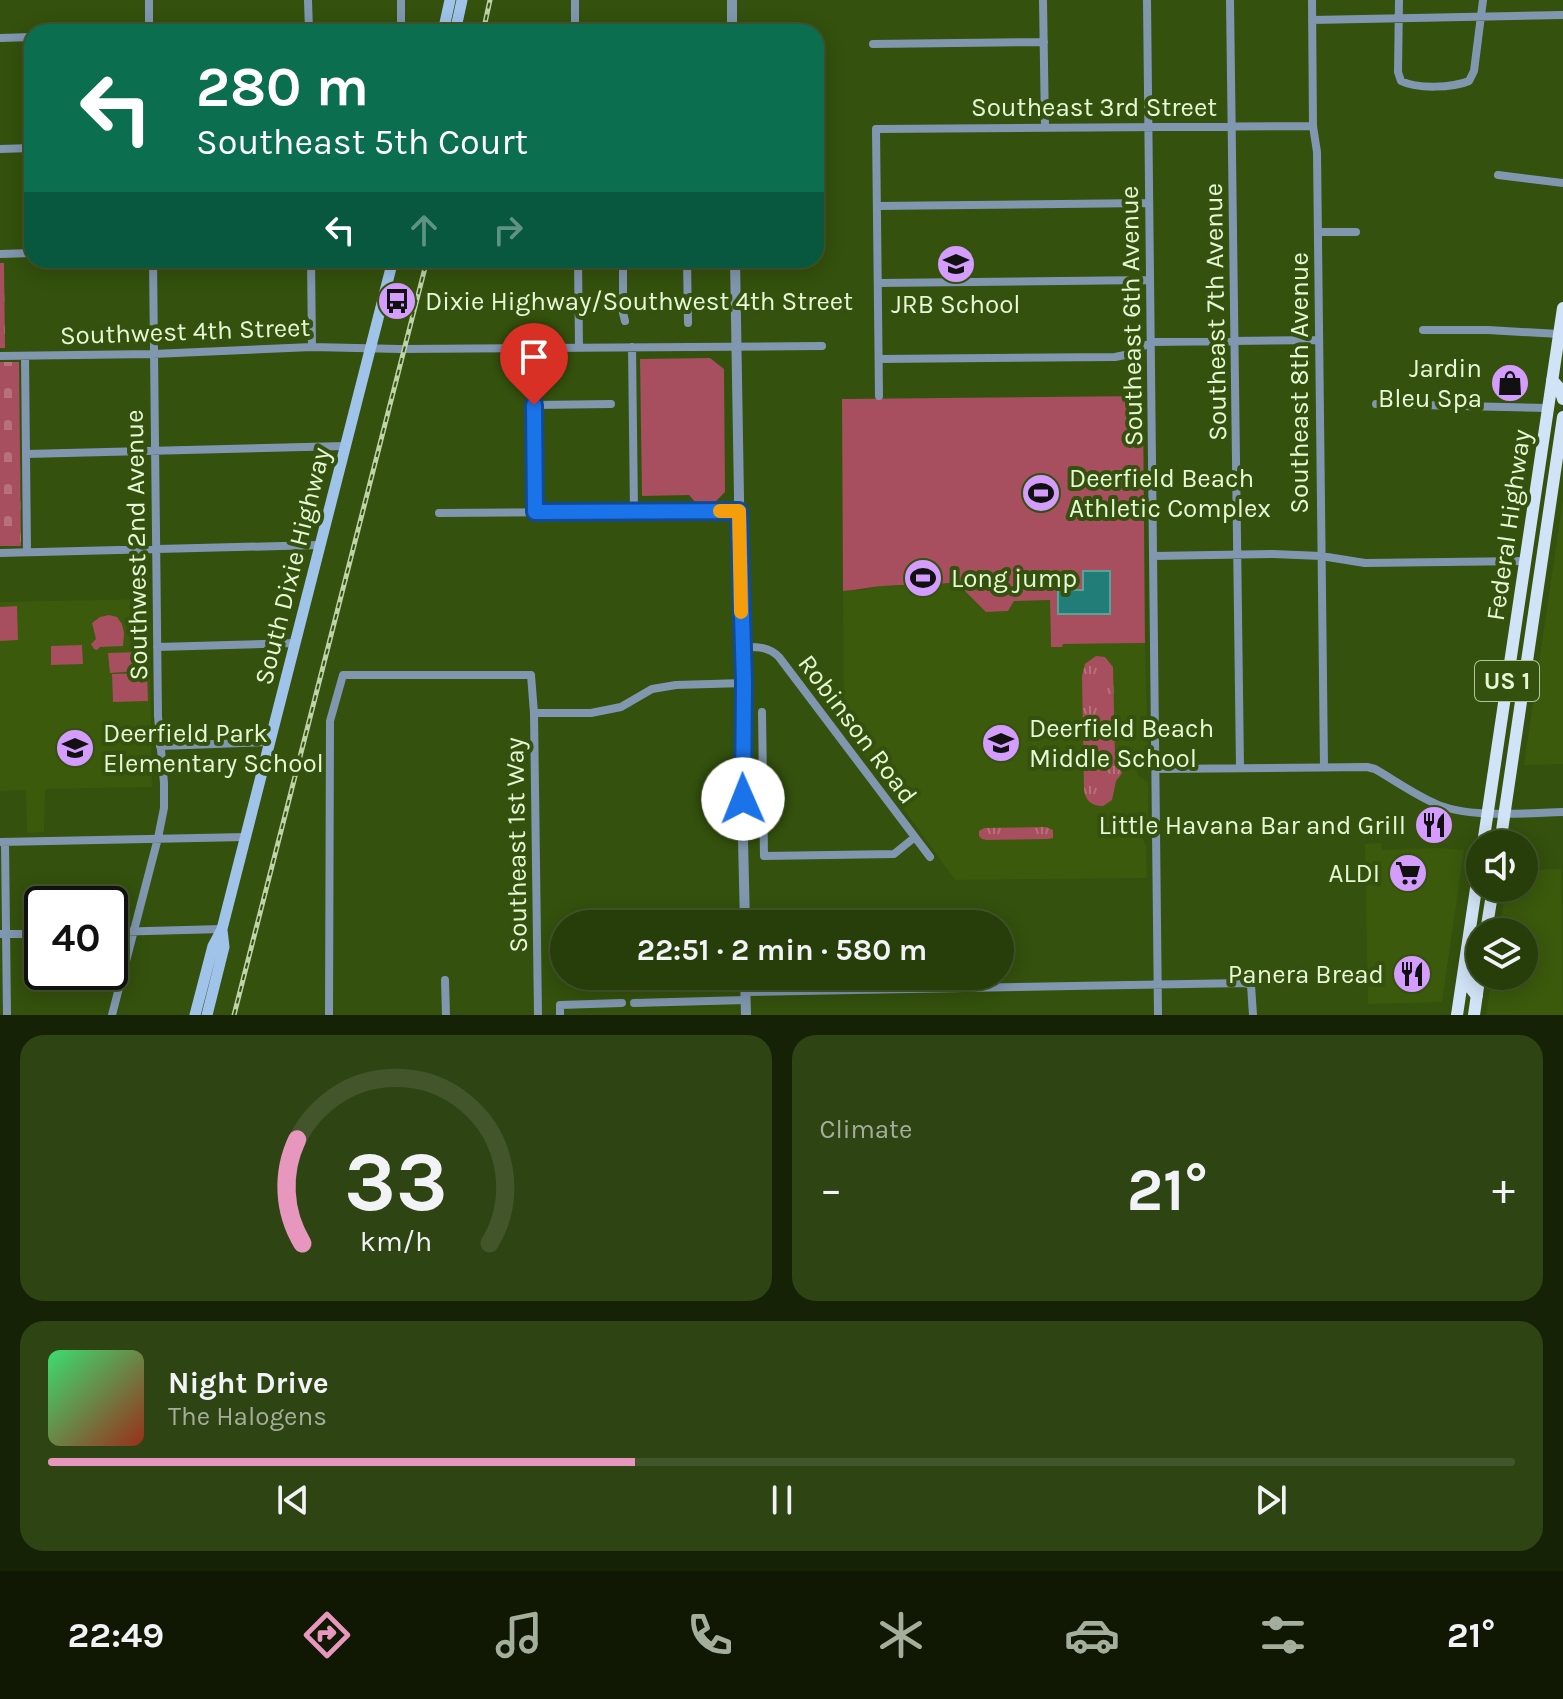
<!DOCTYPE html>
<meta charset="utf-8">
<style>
body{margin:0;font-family:Karla,sans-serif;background:#2f4413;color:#f1f3f6;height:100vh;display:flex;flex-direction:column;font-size:30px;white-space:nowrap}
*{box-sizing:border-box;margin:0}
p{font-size:26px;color:#a4ae9c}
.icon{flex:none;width:44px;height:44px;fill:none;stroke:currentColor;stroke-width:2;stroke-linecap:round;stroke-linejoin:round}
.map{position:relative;height:1015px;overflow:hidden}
.sheet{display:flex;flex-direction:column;gap:20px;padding:20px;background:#152206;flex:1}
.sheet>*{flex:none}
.top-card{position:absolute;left:24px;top:24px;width:800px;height:244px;border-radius:24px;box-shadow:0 4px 20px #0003,0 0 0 2px #43562b;background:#0b6e4f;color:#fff;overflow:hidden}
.fabs{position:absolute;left:1466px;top:830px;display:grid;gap:16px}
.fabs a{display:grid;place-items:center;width:72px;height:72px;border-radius:50%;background:#273d0a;box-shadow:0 4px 20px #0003,0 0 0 2px #43562b;font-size:40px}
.speed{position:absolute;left:24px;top:886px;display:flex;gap:16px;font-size:40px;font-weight:700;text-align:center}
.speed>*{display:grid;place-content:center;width:104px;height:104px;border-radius:50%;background:#273d0a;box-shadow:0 4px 20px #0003,0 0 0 2px #43562b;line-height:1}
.speed .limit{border:4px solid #111;border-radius:12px;background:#fff;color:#111}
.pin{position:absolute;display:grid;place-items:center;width:68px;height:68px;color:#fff;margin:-82px -34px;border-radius:50% 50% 50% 0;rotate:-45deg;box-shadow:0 0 8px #0007}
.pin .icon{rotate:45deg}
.me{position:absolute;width:88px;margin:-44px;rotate:359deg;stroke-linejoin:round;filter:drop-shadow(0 0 6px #0008)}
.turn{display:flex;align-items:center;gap:28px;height:168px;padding:0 40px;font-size:36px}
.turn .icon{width:104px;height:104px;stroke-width:2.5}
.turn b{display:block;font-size:56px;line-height:68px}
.lanes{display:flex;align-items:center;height:76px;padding:0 40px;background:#0003;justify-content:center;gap:40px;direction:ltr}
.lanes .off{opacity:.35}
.big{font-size:60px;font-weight:700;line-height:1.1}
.sheet .tile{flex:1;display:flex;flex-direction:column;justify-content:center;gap:12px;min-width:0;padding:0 28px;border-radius:24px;background:#2f4413}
.sheet .dial{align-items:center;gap:0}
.dial svg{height:208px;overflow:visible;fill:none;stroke:#43562b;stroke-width:7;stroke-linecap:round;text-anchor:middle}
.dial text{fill:#f1f3f6;stroke:none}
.song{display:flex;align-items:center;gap:24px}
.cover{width:96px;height:96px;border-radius:12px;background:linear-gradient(135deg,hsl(140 70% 55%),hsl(10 70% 35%))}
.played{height:8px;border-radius:4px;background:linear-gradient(90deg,#e797bd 40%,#43562b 40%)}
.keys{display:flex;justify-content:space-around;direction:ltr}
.heat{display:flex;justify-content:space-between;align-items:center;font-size:44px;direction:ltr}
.sheet .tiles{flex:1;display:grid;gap:20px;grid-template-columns:1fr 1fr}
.tile:last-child{grid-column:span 2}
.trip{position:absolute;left:550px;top:910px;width:464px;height:80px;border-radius:40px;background:#273d0a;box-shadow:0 4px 20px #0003,0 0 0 2px #43562b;font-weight:700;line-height:80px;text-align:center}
.tabs{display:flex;height:128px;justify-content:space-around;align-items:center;background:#101804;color:#a4ae9c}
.tabs .icon{width:56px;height:56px}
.tabs .active{color:#e797bd}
.tabs b{font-size:36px;color:#f1f3f6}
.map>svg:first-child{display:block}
.built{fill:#3b5a0c}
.grass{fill:url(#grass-tufts)}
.cemetery{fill:url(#cemetery-stones)}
.green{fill:#a74e5f}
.water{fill:#207d78;stroke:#5ba294;stroke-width:2}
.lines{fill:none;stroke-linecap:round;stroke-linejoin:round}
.minor{stroke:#8097af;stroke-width:8}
.tertiary{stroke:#8097af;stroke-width:10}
.secondary{stroke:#9fc3e9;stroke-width:11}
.primary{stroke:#d1e3f6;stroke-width:12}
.rail-casing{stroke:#bfd3aa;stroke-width:5}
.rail{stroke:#34510d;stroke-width:2;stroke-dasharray:6;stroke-linecap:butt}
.route-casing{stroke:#114b97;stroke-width:20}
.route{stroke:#1a73e8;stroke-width:14}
.slow{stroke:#f59e0b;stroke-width:14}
.labels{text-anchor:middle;stroke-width:8;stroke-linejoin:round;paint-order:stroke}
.shield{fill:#34510d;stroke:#b1c69a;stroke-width:2}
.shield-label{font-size:24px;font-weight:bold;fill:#e6f8d6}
.street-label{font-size:26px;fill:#e6f8d6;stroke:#34510d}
.poi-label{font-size:26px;fill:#e6f8d6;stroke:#34510d;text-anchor:start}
</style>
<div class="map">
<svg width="1563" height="1015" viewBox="0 0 1563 1015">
<defs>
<pattern id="grass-tufts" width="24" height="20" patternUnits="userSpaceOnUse" patternTransform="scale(2)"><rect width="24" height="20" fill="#a74e5f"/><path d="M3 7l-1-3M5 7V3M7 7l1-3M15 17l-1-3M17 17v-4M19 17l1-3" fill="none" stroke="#b7717d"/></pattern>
<pattern id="cemetery-stones" width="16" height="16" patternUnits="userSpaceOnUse" patternTransform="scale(2)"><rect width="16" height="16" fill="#a74e5f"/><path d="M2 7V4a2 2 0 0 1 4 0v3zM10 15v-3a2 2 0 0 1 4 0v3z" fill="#b7717d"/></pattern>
</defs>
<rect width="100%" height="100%" fill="#34510d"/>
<path class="built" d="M 1563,499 L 1563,764 L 1524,765 Z
M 956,582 L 1014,601 L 1050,600 L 1051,646 L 1062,644 L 1145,643 L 1148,759 L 1137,766 L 1137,775 L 1148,782 L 1148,827 L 1143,831 L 1144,843 L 1146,844 L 1147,878 L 955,880 L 844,727 L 843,591 L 861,590 L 883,586 L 938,585 Z
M 149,599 L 152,787 L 45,789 L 44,832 L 27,833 L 26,790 L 0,791 L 0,602 Z
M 1381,843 L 1382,850 L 1438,848 L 1464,850 L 1442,1002 L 1368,1004 L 1365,844 Z
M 1561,869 L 1563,1015 L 1486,1015 L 1492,976 L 1524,976 L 1524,932 L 1499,932 L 1506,888 L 1524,888 L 1524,870 Z"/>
<path class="grass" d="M 1096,656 L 1105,657 L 1113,667 L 1115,757 L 1122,773 L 1116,781 L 1112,800 L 1103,806 C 1091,806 1085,800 1084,789 L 1082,676 L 1085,664 Z
M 1046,827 L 1053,830 L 1053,838 L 1048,839 L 987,840 L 982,839 L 979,836 L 979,831 L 984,828 Z"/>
<path class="cemetery" d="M 0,263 L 4,263 L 5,348 L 0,348 Z
M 0,362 L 19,362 L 21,546 L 0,546 Z"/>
<path class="green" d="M 710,358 L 724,369 L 725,492 L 715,502 L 695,502 L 689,495 L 642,496 L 640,359 Z
M 1143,396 L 1145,643 L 1063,644 L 1062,647 L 1051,647 L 1050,600 L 1014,601 L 1008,611 L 986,612 L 956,582 C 932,586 907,584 883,586 C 870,587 857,590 843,591 L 842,399 Z
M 17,606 L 18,640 L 0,641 L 0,607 Z
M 109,615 L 117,617 L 122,624 L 124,633 L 123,646 L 100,647 L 97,650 L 94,649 L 91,644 L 96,639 L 92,623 L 100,617 Z
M 82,645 L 83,664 L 51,665 L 51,646 Z
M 138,652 L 138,671 L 110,673 L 108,653 Z
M 147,673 L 148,701 L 113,702 L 112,674 Z"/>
<path class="water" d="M 1083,571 L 1110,571 L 1110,614 L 1058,614 L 1058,590 L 1083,590 Z"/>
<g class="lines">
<path class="minor" d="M 308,0 L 309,31
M 401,0 L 401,32
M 575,0 L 575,32
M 1043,0 L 1045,128
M 1147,0 L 1158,1015
M 1230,0 L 1240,768
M 1312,0 L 1313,126 L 1317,152 L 1324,767
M 1399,0 L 1398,72 L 1401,81 C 1417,89 1453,88 1469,81 L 1474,71 L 1483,0
M 1312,20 L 1563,15
M 149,32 L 149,0
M 215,32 L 308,29
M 0,38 L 32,37
M 873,44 L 1044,42
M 0,149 L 32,148
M 1498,175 L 1563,183
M 877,206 L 1149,203
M 1318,232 L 1356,232
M 0,254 L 32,253
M 311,260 L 312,347
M 578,260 L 579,347
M 623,260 L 623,313 L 625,321
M 687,260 L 688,323
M 878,283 L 1150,280
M 1423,330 L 1488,330 L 1559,334
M 632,347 L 634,511
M 0,356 L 153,354 L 312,347 L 400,349 L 822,346
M 25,356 L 27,552
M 879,359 L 1115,357 L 1125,355 L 1152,342 L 1319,340
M 879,396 L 876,129 L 1313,126
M 1376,404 L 1548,408
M 26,454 L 345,446
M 535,512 L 534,405 L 611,404
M 439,513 L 739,511
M 0,553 L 320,545
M 1153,556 L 1273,554 L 1321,556 L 1365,563 L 1525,561
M 157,647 L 295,643
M 742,647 C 756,647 768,646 779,657 L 930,857
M 762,712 L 764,856 L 894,854 L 915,837
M 534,713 L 591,713 L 621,707 L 652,689 L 676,685 L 744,683
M 160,746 L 270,742
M 1155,769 L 1367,767 L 1375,769 C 1394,780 1414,794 1434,803 C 1467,819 1526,813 1563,812
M 0,842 L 246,837
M 5,842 L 7,1015
M 110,932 L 222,929
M 0,934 L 42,934
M 445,980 L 446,1015
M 745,992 L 1244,983 L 1251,985 L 1253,1015
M 634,1003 L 746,1000
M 112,1015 L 158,838 L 164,808 L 164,783 L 158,716 L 153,260
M 329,1015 L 330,721 L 343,675 L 531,675 L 534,713 L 538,1015
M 560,1015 L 560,1005 L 622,1003"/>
<path class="tertiary" d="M 732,0 L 732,32
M 735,260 L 742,675 L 744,683 L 743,840 L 745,924
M 745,976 L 746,1015"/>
<path class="secondary" d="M 443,32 L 450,0
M 455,32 L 462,0
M 195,1015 L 213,946 L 222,929 L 393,260
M 207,1015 L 224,947 L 222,930"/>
<path class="primary" d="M 1552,380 L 1560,389 L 1563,399
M 1483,844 L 1563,308
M 1500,844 L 1563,417
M 1486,932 L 1493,888
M 1471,970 L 1470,987 L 1477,996
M 1457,1015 L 1480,862
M 1474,1015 L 1480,973"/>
<g class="rail-casing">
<path id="rail" d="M 483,32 L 490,0
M 234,1015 L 427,260"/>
</g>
<use href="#rail" class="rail"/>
</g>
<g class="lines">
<g class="route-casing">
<path id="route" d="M 534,405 L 535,512 L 739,511 L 744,683 L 743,799"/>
</g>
<use href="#route" class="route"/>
<path class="slow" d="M 720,511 L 739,511 L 741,612"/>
</g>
<defs>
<g id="school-disc" transform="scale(2)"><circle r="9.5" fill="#d49cfc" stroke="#34510d"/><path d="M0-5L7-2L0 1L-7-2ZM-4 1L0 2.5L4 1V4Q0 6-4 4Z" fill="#111"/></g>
<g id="bus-disc" transform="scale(2)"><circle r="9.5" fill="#d49cfc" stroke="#34510d"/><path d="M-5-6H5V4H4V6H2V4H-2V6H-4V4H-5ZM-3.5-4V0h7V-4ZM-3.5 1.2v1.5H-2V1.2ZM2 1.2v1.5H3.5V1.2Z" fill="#111"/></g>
<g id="shop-disc" transform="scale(2)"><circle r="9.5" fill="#d49cfc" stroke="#34510d"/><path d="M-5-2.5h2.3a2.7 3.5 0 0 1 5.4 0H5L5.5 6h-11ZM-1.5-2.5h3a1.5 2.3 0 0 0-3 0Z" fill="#111"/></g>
<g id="stadium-disc" transform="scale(2)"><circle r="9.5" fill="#d49cfc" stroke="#34510d"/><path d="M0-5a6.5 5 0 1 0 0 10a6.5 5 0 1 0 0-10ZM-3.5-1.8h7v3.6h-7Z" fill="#111"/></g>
<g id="restaurant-disc" transform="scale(2)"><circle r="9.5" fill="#d49cfc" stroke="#34510d"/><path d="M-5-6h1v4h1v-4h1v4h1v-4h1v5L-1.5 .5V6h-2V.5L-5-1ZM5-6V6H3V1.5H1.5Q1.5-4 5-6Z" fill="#111"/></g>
<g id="supermarket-disc" transform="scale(2)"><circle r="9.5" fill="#d49cfc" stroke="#34510d"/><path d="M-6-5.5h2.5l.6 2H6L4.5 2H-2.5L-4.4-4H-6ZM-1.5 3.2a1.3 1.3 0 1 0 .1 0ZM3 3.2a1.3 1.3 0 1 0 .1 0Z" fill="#111"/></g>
</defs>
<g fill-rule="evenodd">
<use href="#school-disc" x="956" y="264"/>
<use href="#bus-disc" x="397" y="301"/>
<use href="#shop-disc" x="1510" y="383"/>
<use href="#stadium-disc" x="1041" y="493"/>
<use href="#stadium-disc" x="923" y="578"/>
<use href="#school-disc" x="1001" y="743"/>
<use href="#school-disc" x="75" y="748"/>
<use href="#restaurant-disc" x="1434" y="825"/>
<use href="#supermarket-disc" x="1408" y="873"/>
<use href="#restaurant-disc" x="1412" y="974"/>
</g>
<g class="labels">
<rect class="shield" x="1475" y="661" width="64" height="40" rx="6"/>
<g class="shield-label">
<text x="1507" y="689">US 1</text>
</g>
<g class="street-label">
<text x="1094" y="116">Southeast 3rd Street</text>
<text transform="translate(1215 312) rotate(-91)" y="9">Southeast 7th Avenue</text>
<text transform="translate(1131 316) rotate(-91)" y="9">Southeast 6th Avenue</text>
<text transform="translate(185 331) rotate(-2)" y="9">Southwest 4th Street</text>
<text transform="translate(1299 383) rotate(-90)" y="9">Southeast 8th Avenue</text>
<text transform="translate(1508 525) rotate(-82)" y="9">Federal Highway</text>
<text transform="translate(136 545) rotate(-91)" y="9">Southwest 2nd Avenue</text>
<text transform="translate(292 566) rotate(-76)" y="9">South Dixie Highway</text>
<text transform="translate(858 729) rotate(53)" y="9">Robinson Road</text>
<text transform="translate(516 845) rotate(-91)" y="9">Southeast 1st Way</text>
</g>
<g class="poi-label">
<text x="425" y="310">Dixie Highway/Southwest 4th Street</text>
<text x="956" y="313" text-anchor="middle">JRB School</text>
<text x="1482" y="377" text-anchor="end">Jardin<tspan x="1482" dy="30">Bleu Spa</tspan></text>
<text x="1069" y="487">Deerfield Beach<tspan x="1069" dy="30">Athletic Complex</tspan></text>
<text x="951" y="587">Long jump</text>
<text x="1029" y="737">Deerfield Beach<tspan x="1029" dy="30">Middle School</tspan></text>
<text x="103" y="742">Deerfield Park<tspan x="103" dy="30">Elementary School</tspan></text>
<text x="1406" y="834" text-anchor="end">Little Havana Bar and Grill</text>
<text x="1380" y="882" text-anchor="end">ALDI</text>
<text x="1384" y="983" text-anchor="end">Panera Bread</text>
</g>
</g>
</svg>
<div class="fabs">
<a><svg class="icon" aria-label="sound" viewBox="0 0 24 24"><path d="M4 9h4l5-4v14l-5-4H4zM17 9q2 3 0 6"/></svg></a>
<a><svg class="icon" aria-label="layers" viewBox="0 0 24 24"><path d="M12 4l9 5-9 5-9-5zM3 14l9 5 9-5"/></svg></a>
</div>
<div class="speed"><div class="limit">40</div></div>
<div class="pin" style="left:534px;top:405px;background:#d93025"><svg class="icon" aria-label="arrive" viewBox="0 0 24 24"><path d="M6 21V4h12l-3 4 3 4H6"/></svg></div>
<svg class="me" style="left:743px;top:799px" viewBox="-20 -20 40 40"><circle r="19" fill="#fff"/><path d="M0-13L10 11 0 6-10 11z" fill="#1a73e8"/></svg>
<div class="trip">22:51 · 2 min · 580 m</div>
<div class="top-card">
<div class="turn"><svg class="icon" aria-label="left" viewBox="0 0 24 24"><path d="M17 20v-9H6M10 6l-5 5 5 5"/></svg><div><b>280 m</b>Southeast 5th Court</div></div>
<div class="lanes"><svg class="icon" aria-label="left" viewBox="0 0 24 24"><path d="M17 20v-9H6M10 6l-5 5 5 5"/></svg><svg class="icon off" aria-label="ahead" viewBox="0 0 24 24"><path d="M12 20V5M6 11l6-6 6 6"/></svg><svg class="icon off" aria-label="right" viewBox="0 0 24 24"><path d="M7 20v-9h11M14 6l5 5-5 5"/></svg></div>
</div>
</div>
<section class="sheet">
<div class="tiles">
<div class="tile dial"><svg viewBox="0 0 100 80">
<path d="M14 69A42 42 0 1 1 86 69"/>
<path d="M14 69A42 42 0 0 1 12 29" stroke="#e797bd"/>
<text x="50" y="56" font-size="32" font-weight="700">33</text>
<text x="50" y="72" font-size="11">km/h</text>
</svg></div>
<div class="tile"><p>Climate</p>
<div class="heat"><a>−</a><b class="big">21°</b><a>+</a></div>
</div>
<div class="tile">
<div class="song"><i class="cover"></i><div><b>Night Drive</b><p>The Halogens</p></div></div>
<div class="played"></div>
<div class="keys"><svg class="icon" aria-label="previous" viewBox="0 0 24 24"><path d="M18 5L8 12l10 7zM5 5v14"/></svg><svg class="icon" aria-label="pause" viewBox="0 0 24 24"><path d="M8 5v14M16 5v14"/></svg><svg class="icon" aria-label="next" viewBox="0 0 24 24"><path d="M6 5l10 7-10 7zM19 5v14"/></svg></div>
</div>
</div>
</section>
<nav class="tabs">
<b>22:49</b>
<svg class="icon active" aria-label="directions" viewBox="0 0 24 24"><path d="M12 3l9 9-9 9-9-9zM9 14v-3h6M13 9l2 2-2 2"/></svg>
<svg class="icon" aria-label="music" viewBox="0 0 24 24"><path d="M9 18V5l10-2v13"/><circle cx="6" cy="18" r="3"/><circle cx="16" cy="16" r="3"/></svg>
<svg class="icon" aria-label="phone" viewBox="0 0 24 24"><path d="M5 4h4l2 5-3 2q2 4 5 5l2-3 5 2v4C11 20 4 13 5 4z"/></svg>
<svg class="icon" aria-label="climate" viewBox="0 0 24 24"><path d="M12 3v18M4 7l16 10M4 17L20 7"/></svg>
<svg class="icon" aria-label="car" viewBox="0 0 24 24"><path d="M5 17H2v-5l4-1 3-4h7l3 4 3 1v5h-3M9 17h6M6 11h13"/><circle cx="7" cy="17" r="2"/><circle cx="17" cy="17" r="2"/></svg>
<svg class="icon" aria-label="filters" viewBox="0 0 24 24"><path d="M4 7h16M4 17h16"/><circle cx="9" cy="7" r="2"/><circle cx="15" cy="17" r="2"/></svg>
<b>21°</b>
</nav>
